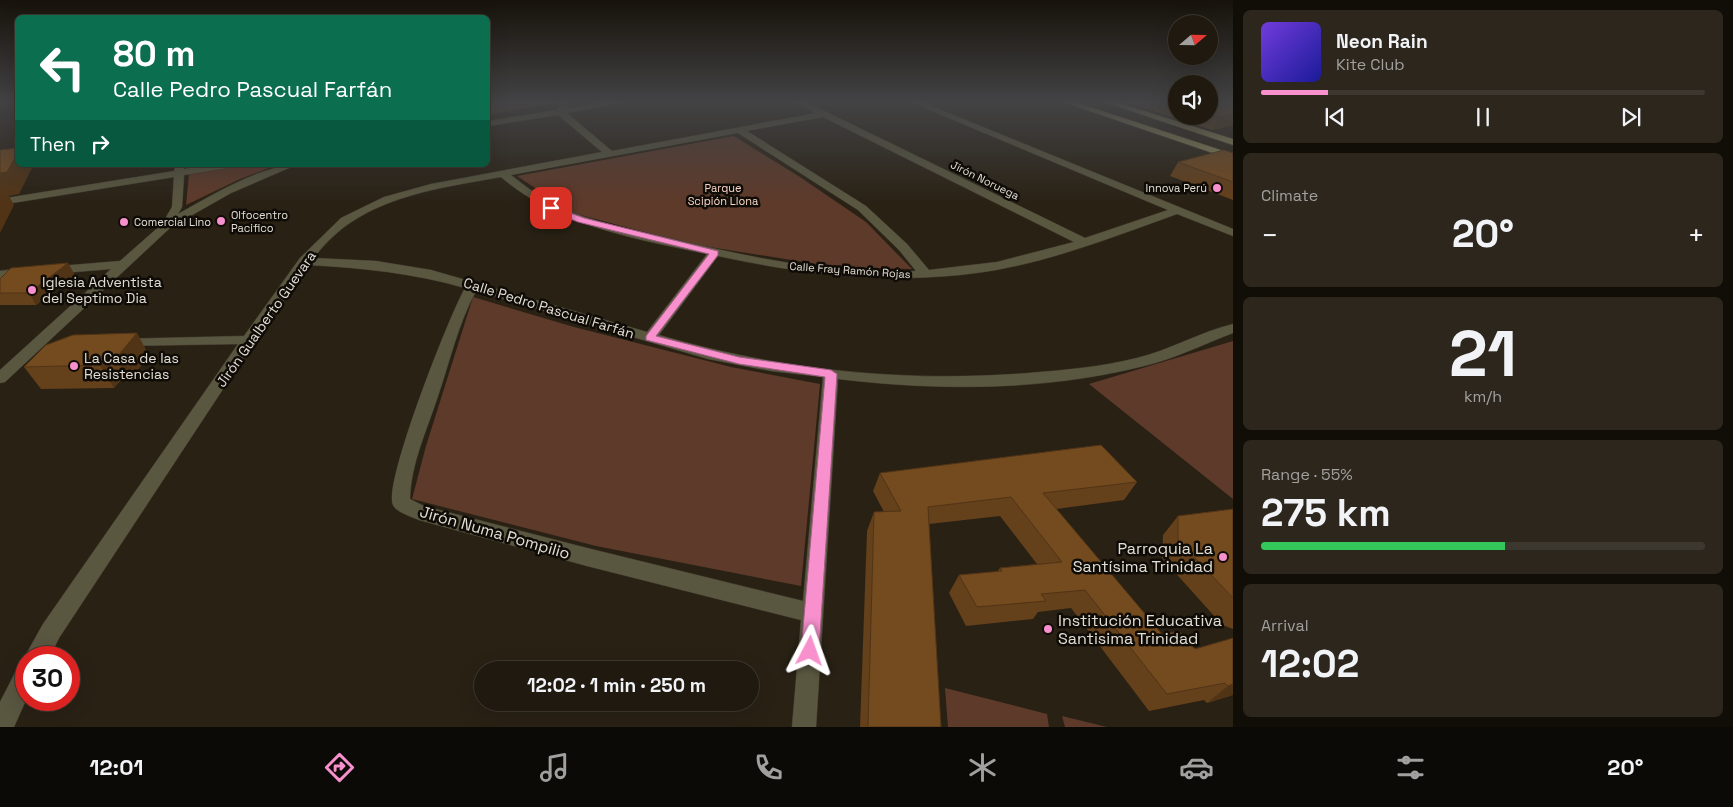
<!DOCTYPE html>
<meta charset="utf-8">
<style>
body{margin:0;font-family:"Space Grotesk",sans-serif;background:#2c261d;color:#f1f3f6;height:100vh;display:flex;flex-direction:column;font-size:19px;white-space:nowrap}
*{box-sizing:border-box;margin:0}
p{font-size:16px;color:#a1a09e}
.icon{flex:none;width:28px;height:28px;fill:none;stroke:currentColor;stroke-width:2;stroke-linecap:round;stroke-linejoin:round}
.map{position:relative;flex:1;overflow:hidden}
.details{display:flex;flex-direction:column;gap:10px;padding:10px;background:#110e08;width:500px}
.details>*{flex:none}
.banner{position:absolute;left:15px;top:15px;width:475px;height:152px;border-radius:8px;box-shadow:0 5px 20px #0002,0 0 0 1px #3c382f;background:#0b6e4f;color:#fff;overflow:hidden}
.needle{width:32px;rotate:70deg}
.fabs{position:absolute;left:1168px;top:15px;display:grid;gap:10px}
.fabs a{display:grid;place-items:center;width:50px;height:50px;border-radius:50%;background:#1f190f;box-shadow:0 5px 20px #0002,0 0 0 1px #3c382f;font-size:25px}
.speed{position:absolute;left:15px;top:646px;display:flex;gap:10px;font-size:25px;font-weight:700;text-align:center}
.speed>*{display:grid;place-content:center;width:65px;height:65px;border-radius:50%;background:#1f190f;box-shadow:0 5px 20px #0002,0 0 0 1px #3c382f;line-height:1}
.speed .limit{border:8px solid #d22;background:#fff;color:#111}
.pin{position:absolute;display:grid;place-items:center;width:42px;height:42px;color:#fff;margin:-21px;border-radius:10px;box-shadow:0 2px 8px #0006}
.me{position:absolute;width:55px;margin:-28px;rotate:4deg;stroke-linejoin:round;filter:drop-shadow(0 0 4px #0008)}
.turn{display:flex;align-items:center;gap:18px;height:105px;padding:0 15px;font-size:22px}
.turn .icon{width:65px;height:65px;stroke-width:2.5}
.turn b{display:block;font-size:35px;line-height:42px}
.then{display:flex;align-items:center;height:48px;padding:0 15px;background:#0003;gap:10px;font-size:19px}
.big{font-size:38px;font-weight:700;line-height:1.1}
.details .widget{flex:1;display:flex;flex-direction:column;justify-content:center;gap:8px;min-width:0;padding:0 18px;border-radius:8px;background:#2c261d}
.details .dial{align-items:center;gap:0}
.dial b{font-size:65px;line-height:1}
.song{display:flex;align-items:center;gap:15px}
.cover{width:60px;height:60px;border-radius:8px;background:linear-gradient(135deg,hsl(260 70% 55%),hsl(240 70% 35%))}
.played{height:5px;border-radius:2px;background:linear-gradient(90deg,#f790cd 15%,#3c382f 15%)}
.keys{display:flex;justify-content:space-around;direction:ltr}
.heat{display:flex;justify-content:space-between;align-items:center;font-size:28px;direction:ltr}
.charge{height:8px;border-radius:4px;background:linear-gradient(90deg,#34c759 55%,#3c382f 0)}
.trip{position:absolute;left:474px;top:661px;width:285px;height:50px;border-radius:25px;background:#1f190f;box-shadow:0 5px 20px #0002,0 0 0 1px #3c382f;font-weight:700;line-height:50px;text-align:center}
.tab-bar{display:flex;height:80px;justify-content:space-around;align-items:center;background:#0c0a06;color:#a1a09e}
.tab-bar .icon{width:35px;height:35px}
.tab-bar .selected{color:#f790cd}
.tab-bar b{font-size:22px;color:#f1f3f6}
main{display:flex;flex:1;min-height:0}
.map>svg:first-child{display:block}
.green{fill:#5e3a2a}
.lines{fill:none;stroke-linecap:round;stroke-linejoin:round}
.minor-casing{stroke:#433b2f;stroke-width:1}
.major-casing{stroke:#433b2f;stroke-width:1}
.minor{fill:#595740;fill-rule:evenodd}
.major{fill:#908b5a;fill-rule:evenodd}
.wall{fill:#64401b}
.shaded-wall{fill:#513416}
.building{fill:#744a1f;stroke:#513416}
.route{fill:#f790cd;stroke:#a15e85}
.poi-dot{fill:#f790cd;stroke:#0f0b06;stroke-width:2}
.labels{text-anchor:middle;stroke-width:5;stroke-linejoin:round;paint-order:stroke}
.far-street-label{font-size:11px;fill:#e3ded5;stroke:#0f0b06}
.far-park-label{font-size:11px;fill:#fad6c8;stroke:#0f0b06}
.far-poi-label{font-size:11px;fill:#e3ded5;stroke:#0f0b06;text-anchor:start}
.poi-label{font-size:14px;fill:#e3ded5;stroke:#0f0b06;text-anchor:start}
.street-label{font-size:14px;fill:#e3ded5;stroke:#0f0b06}
.near-street-label{font-size:16px;fill:#e3ded5;stroke:#0f0b06}
.near-poi-label{font-size:16px;fill:#e3ded5;stroke:#0f0b06;text-anchor:end}
</style>
<main>
<div class="map">
<svg width="1233" height="727" viewBox="0 0 1233 727">
<rect width="100%" height="100%" fill="#292114"/>
<path class="green" d="M 488,101 L 551,101 L 554,103 L 488,115 Z
M 734,136 L 800,177 L 866,222 L 912,269 L 835,267 L 685,243 L 573,213 L 517,176 Z
M 247,165 L 277,165 L 240,179 L 186,205 L 189,174 Z
M 473,297 L 574,327 L 731,367 L 820,384 L 801,586 L 596,546 L 412,499 L 426,446 Z
M 1233,341 L 1233,499 L 1089,384 Z
M 945,688 L 1047,714 L 1049,727 L 948,727 Z
M 1062,716 L 1107,727 L 1065,727 Z"/>
<g class="lines">
<g class="minor-casing">
<path id="minor" d="M 554,101 L 563,101 L 568,106 L 566,109 L 611,101 L 630,101 L 567,113 L 612,151 L 816,113 L 794,101 L 804,101 L 1085,238 L 1168,210 L 908,101 L 919,101 L 1233,229 L 1233,236 L 1177,214 C 1118,235 1058,259 996,270 C 903,286 810,276 718,256 L 659,335 C 779,370 905,383 1029,373 C 1065,370 1101,367 1137,358 C 1170,350 1200,332 1233,324 L 1233,333 C 1204,344 1174,359 1144,366 C 1045,391 939,391 838,379 L 816,727 L 792,727 L 801,620 L 587,566 L 419,520 C 412,517 396,512 393,505 C 383,483 450,314 465,288 C 413,273 363,268 309,265 L 254,342 L 59,638 L 49,658 L 26,658 L 26,662 L 24,658 L 43,624 L 238,344 L 122,346 L 115,342 L 117,339 L 244,336 L 300,258 L 341,218 L 384,197 L 431,184 L 602,152 L 558,115 L 488,126 L 488,121 L 557,110 L 560,106 ZM 823,117 L 1074,242 L 997,262 L 929,270 L 907,244 L 866,206 L 747,131 ZM 738,133 L 858,210 L 899,250 L 916,271 C 832,276 746,256 664,237 C 629,229 591,222 558,206 C 541,198 526,187 511,175 ZM 501,177 C 558,226 636,239 707,254 L 647,332 L 431,270 L 376,261 L 314,258 C 357,198 434,189 501,177 ZM 476,291 L 708,359 L 771,371 L 823,377 L 803,601 L 587,548 L 424,506 L 410,499 C 411,463 427,430 438,396 C 450,361 458,324 476,291 Z
M 176,165 L 182,165 L 184,169 L 210,165 L 233,165 L 228,168 L 184,175 L 182,207 L 178,214 C 209,197 261,165 296,165 L 231,193 L 171,227 L 5,382 L 0,383 L 0,370 L 111,269 L 51,274 L 45,270 L 47,267 L 120,261 L 162,224 L 172,207 L 174,177 L 0,205 L 0,199 L 174,171 Z
M 26,268 L 32,272 L 30,275 L 0,279 L 0,271 Z
M 26,663 L 26,700 L 14,727 L 0,727 L 0,702 L 18,667 Z"/>
</g>
<g class="major-casing">
<path id="major" d="M 1060,101 L 1072,101 L 1233,154 L 1233,160 Z
M 1101,101 L 1113,101 L 1233,139 L 1233,145 Z"/>
</g>
<use href="#minor" class="minor"/>
<use href="#major" class="major"/>
</g>
<path class="wall" d="M 1122,101 L 1176,101 L 1176,116 L 1209,116 L 1209,101 L 1233,101 L 1233,125 L 1212,130 Z
M 1233,153 L 1233,200 L 1170,176 L 1178,162 Z
M 75,275 L 36,305 L 0,305 L 0,279 Z
M 137,333 L 149,356 L 129,380 L 120,381 L 114,388 L 41,389 L 24,367 Z
M 880,473 L 1137,482 L 1124,500 L 1056,509 L 1162,634 L 1195,649 L 1233,638 L 1233,695 L 1207,703 L 1204,700 L 1149,711 L 1071,608 L 1038,612 L 1033,619 L 966,626 L 949,593 L 959,575 L 997,572 L 1000,568 L 1037,564 L 1000,516 L 929,524 L 941,727 L 860,727 L 867,531 L 874,512 L 884,512 L 873,491 Z
M 1233,509 L 1233,629 L 1217,623 L 1216,618 L 1162,558 L 1163,535 L 1178,516 Z"/>
<path class="shaded-wall" d="M 1233,114 L 1233,125 L 1212,130 L 1219,117 Z
M 18,152 L 18,165 L 30,165 L 32,168 L 19,194 L 9,196 L 14,205 L 0,233 L 0,173 Z
M 68,263 L 75,275 L 36,305 L 29,293 Z
M 137,333 L 149,356 L 129,380 L 116,358 Z
M 106,358 L 120,381 L 114,388 L 100,365 Z
M 1233,684 L 1233,695 L 1207,703 L 1228,686 Z"/>
<path class="building" d="M 1167,101 L 1176,101 L 1176,104 Z
M 1209,101 L 1233,101 L 1233,114 L 1219,117 L 1209,114 Z
M 18,148 L 18,152 L 7,172 L 0,173 L 0,150 Z
M 1224,150 L 1233,153 L 1233,182 L 1178,162 Z
M 68,263 L 29,293 L 0,293 L 0,279 L 11,268 Z
M 137,333 L 116,358 L 106,358 L 100,365 L 24,367 L 46,345 L 73,335 Z
M 1101,445 L 1137,482 L 1043,493 L 1162,634 L 1179,631 L 1195,649 L 1233,638 L 1233,684 L 1228,686 L 1225,683 L 1167,694 L 1085,590 L 1041,594 L 1046,601 L 977,607 L 959,575 L 1002,571 L 1000,568 L 1062,562 L 1011,497 L 928,507 L 941,727 L 868,727 L 874,512 L 901,511 L 880,473 Z
M 1233,509 L 1233,598 L 1178,540 L 1178,516 Z"/>
<linearGradient id="sky" x2="0" y2="1"><stop stop-color="#17120b"/><stop offset="0.5" stop-color="#434345"/><stop offset="1" stop-color="#434345" stop-opacity="0"/></linearGradient>
<rect width="1233" height="203" fill="url(#sky)"/>
<path class="route" d="M 548,207 L 554,207 L 584,218 L 718,251 L 718,255 L 656,336 L 739,357 L 831,370 L 837,374 L 819,651 L 816,657 L 810,659 L 804,657 L 801,651 L 825,377 L 739,364 L 646,340 L 646,336 L 709,254 L 578,222 L 548,210 Z"/>
<g class="poi-dot">
<circle cx="1217" cy="188" r="5"/>
<circle cx="221" cy="221" r="5"/>
<circle cx="124" cy="222" r="5"/>
<circle cx="32" cy="290" r="5"/>
<circle cx="74" cy="366" r="5"/>
<circle cx="1223" cy="557" r="5"/>
<circle cx="1048" cy="629" r="5"/>
</g>
<g class="labels">
<g class="far-street-label">
<text transform="translate(985 180) rotate(26)" y="4">Jirón Noruega</text>
<text transform="translate(850 270) rotate(4)" y="4">Calle Fray Ramón Rojas</text>
</g>
<g class="far-park-label">
<text x="723" y="192">Parque<tspan x="723" dy="13">Scipión Llona</tspan></text>
</g>
<g class="far-poi-label">
<text x="1207" y="192" text-anchor="end">Innova Perú</text>
<text x="231" y="219">Olfocentro<tspan x="231" dy="13">Pacifico</tspan></text>
<text x="134" y="226">Comercial Lino</text>
</g>
<g class="poi-label">
<text x="42" y="287">Iglesia Adventista<tspan x="42" dy="16">del Septimo Dia</tspan></text>
<text x="84" y="363">La Casa de las<tspan x="84" dy="16">Resistencias</tspan></text>
</g>
<g class="street-label">
<text transform="translate(549 308) rotate(17)" y="5">Calle Pedro Pascual Farfán</text>
<text transform="translate(266 319) rotate(-55)" y="5">Jirón Gualberto Guevara</text>
</g>
<g class="near-street-label">
<text transform="translate(495 532) rotate(16)" y="6">Jirón Numa Pompilio</text>
</g>
<g class="near-poi-label">
<text x="1213" y="554">Parroquia La<tspan x="1213" dy="18">Santísima Trinidad</tspan></text>
<text x="1058" y="626" text-anchor="start">Institución Educativa<tspan x="1058" dy="18">Santisima Trinidad</tspan></text>
</g>
</g>
</svg>
<div class="fabs">
<a><svg class="needle" viewBox="-14 -14 28 28"><path d="M0-13l5 13h-10z" fill="#e53935"/><path d="M0 13l5-13h-10z" fill="#a1a09e"/></svg></a>
<a><svg class="icon" aria-label="sound" viewBox="0 0 24 24"><path d="M4 9h4l5-4v14l-5-4H4zM17 9q2 3 0 6"/></svg></a>
</div>
<div class="speed"><div class="limit">30</div></div>
<div class="pin" style="left:551px;top:208px;background:#d93025"><svg class="icon" aria-label="arrive" viewBox="0 0 24 24"><path d="M6 21V4h12l-3 4 3 4H6"/></svg></div>
<svg class="me" style="left:810px;top:651px" viewBox="-20 -20 40 40"><path d="M0-17L14 15 0 8-14 15z" fill="#f790cd" stroke="#fff" stroke-width="4"/></svg>
<div class="trip">12:02 · 1 min · 250 m</div>
<div class="banner">
<div class="turn"><svg class="icon" aria-label="left" viewBox="0 0 24 24"><path d="M17 20v-9H6M10 6l-5 5 5 5"/></svg><div><b>80 m</b>Calle Pedro Pascual Farfán</div></div>
<div class="then">Then<svg class="icon" aria-label="right" viewBox="0 0 24 24"><path d="M7 20v-9h11M14 6l5 5-5 5"/></svg></div>
</div>
</div>
<section class="details">
<div class="widget">
<div class="song"><i class="cover"></i><div><b>Neon Rain</b><p>Kite Club</p></div></div>
<div class="played"></div>
<div class="keys"><svg class="icon" aria-label="previous" viewBox="0 0 24 24"><path d="M18 5L8 12l10 7zM5 5v14"/></svg><svg class="icon" aria-label="pause" viewBox="0 0 24 24"><path d="M8 5v14M16 5v14"/></svg><svg class="icon" aria-label="next" viewBox="0 0 24 24"><path d="M6 5l10 7-10 7zM19 5v14"/></svg></div>
</div>
<div class="widget"><p>Climate</p>
<div class="heat"><a>−</a><b class="big">20°</b><a>+</a></div>
</div>
<div class="widget dial"><b>21</b><p>km/h</p></div>
<div class="widget"><p>Range · 55%</p><b class="big">275 km</b><div class="charge"></div></div>
<div class="widget"><p>Arrival</p><b class="big">12:02</b></div>
</section>
</main>
<nav class="tab-bar">
<b>12:01</b>
<svg class="icon selected" aria-label="directions" viewBox="0 0 24 24"><path d="M12 3l9 9-9 9-9-9zM9 14v-3h6M13 9l2 2-2 2"/></svg>
<svg class="icon" aria-label="music" viewBox="0 0 24 24"><path d="M9 18V5l10-2v13"/><circle cx="6" cy="18" r="3"/><circle cx="16" cy="16" r="3"/></svg>
<svg class="icon" aria-label="phone" viewBox="0 0 24 24"><path d="M5 4h4l2 5-3 2q2 4 5 5l2-3 5 2v4C11 20 4 13 5 4z"/></svg>
<svg class="icon" aria-label="climate" viewBox="0 0 24 24"><path d="M12 3v18M4 7l16 10M4 17L20 7"/></svg>
<svg class="icon" aria-label="car" viewBox="0 0 24 24"><path d="M5 17H2v-5l4-1 3-4h7l3 4 3 1v5h-3M9 17h6M6 11h13"/><circle cx="7" cy="17" r="2"/><circle cx="17" cy="17" r="2"/></svg>
<svg class="icon" aria-label="filters" viewBox="0 0 24 24"><path d="M4 7h16M4 17h16"/><circle cx="9" cy="7" r="2"/><circle cx="15" cy="17" r="2"/></svg>
<b>20°</b>
</nav>
